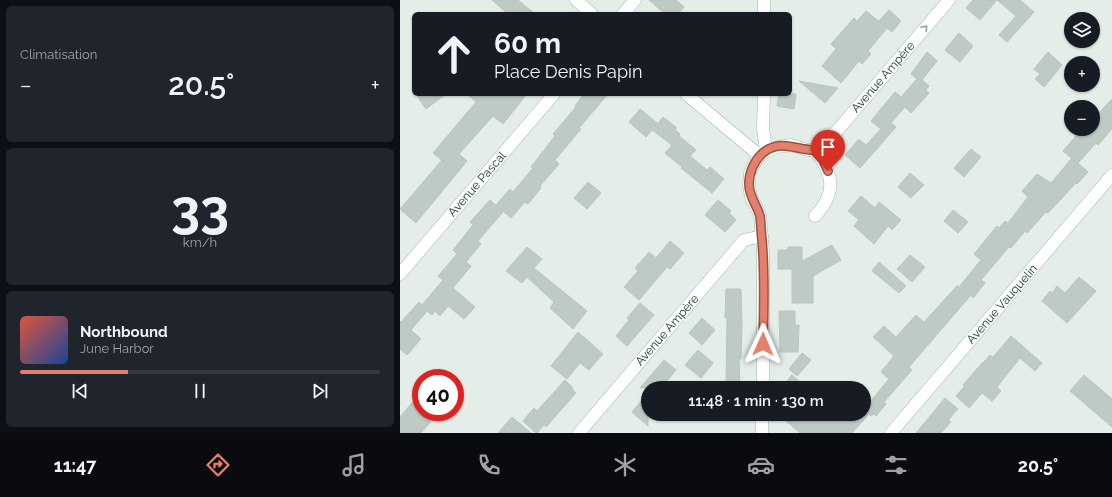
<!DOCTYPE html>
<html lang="fr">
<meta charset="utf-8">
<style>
body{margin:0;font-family:Raleway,sans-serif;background:#20242c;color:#f1f3f6;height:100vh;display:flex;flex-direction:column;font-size:15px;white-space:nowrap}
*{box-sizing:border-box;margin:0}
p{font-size:13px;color:#9ea1a6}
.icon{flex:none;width:22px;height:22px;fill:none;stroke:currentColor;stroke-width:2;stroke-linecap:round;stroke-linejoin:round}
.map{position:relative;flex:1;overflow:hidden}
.details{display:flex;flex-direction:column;gap:6px;padding:6px;background:#0d0f14;width:400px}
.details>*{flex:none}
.top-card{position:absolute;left:12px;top:12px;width:380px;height:84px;border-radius:6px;box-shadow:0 1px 3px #0004;background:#171b24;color:#f1f3f6;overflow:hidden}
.controls{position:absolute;left:664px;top:12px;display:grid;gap:8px}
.controls a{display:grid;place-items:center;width:36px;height:36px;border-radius:50%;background:#171b24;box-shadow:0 1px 3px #0004;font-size:20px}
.speed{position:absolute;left:12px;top:369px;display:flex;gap:8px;font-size:20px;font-weight:700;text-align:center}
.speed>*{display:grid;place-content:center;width:52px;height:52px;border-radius:50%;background:#171b24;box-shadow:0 1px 3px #0004;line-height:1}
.speed .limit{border:6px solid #d22;background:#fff;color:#111}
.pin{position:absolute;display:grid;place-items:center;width:34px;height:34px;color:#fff;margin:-41px -17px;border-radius:50% 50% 50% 0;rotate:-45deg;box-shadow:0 0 4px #0007}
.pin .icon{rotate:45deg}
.me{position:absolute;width:44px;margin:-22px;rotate:1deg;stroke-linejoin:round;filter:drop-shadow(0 0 3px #0008)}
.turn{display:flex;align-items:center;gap:14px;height:84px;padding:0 16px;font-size:18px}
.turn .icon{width:52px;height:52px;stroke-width:2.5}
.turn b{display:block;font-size:28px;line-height:34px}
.big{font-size:30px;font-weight:600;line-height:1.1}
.details .widget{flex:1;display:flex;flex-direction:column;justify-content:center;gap:6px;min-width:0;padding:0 14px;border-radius:6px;background:#20242c}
.details .dial{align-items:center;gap:0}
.dial b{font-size:52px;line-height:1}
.song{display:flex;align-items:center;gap:12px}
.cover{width:48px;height:48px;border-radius:6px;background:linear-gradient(135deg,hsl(10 70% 55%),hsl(220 70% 35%))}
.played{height:4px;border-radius:2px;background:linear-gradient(90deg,#e47f6c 30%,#363941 30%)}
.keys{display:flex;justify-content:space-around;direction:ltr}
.heat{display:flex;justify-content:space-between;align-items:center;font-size:22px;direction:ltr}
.trip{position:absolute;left:241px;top:381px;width:230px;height:40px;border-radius:20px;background:#171b24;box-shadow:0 1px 3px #0004;font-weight:600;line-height:40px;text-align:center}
.tabs{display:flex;height:64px;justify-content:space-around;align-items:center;background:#090b0e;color:#9ea1a6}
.tabs .icon{width:28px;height:28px}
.tabs .on{color:#e47f6c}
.tabs b{font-size:18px;color:#f1f3f6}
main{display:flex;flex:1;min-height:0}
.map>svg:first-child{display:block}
.building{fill:#becac4;stroke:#b8c6bf}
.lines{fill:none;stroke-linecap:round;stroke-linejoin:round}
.street-casing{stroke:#a8b5af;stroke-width:13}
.secondary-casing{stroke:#a5b8af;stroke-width:13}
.street{stroke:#fff;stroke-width:12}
.secondary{stroke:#fff;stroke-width:12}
.oneway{stroke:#929e9a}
.route-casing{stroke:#945346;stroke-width:10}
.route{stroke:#e47f6c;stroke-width:7}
.labels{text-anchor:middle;stroke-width:3;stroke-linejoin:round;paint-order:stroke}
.street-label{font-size:12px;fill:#263d35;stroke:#f6faf7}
</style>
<main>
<section class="details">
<div class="widget"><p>Climatisation</p>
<div class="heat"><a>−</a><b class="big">20.5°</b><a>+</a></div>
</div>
<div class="widget dial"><b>33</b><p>km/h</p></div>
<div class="widget">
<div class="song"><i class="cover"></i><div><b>Northbound</b><p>June Harbor</p></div></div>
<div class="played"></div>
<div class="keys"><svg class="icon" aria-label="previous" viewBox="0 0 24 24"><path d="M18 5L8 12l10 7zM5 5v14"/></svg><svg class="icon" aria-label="pause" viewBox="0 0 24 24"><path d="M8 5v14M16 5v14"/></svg><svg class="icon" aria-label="next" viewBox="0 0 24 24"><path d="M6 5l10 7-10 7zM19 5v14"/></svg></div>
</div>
</section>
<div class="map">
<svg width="712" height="433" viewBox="0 0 712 433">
<rect width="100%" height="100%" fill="#e5ede9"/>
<path class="building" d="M 92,0 L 118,0 L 135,14 L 108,14 Z
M 249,0 L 276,0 L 284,7 L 278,14 L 265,14 Z
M 573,0 L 597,0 L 580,20 L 566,8 Z
M 597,0 L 620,0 L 634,12 L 607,42 L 599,35 L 616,16 Z
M 489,10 L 501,21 L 492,32 L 487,28 L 468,51 L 471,54 L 462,64 L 459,61 L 441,83 L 422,66 L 436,49 L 431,44 L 454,18 L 457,21 L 466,11 L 481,23 L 479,21 Z
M 559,33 L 573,46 L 560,62 L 545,50 Z
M 527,52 L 537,61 L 522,80 L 529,86 L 526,90 L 529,93 L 511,113 L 505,107 L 491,123 L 496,127 L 460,168 L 445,155 L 459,139 L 466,145 L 481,129 L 471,121 L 495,92 L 501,97 L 517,79 L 511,74 Z
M 648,52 L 662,65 L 644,87 L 635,79 L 640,74 L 634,69 Z
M 399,81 L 438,88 L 425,103 Z
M 16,94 L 46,94 L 26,109 Z
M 67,94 L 127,94 L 103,124 L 93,116 L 59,154 L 67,161 L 16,223 L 0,209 L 42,160 L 33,153 L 76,102 Z
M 184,94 L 208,94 L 179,128 L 181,129 L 155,160 L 159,164 L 140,186 L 141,188 L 128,204 L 125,202 L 111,218 L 96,205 L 110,189 L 113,192 L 133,168 L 131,167 L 155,136 L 153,134 L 176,107 L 175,106 Z
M 379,94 L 396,94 L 394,109 L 377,106 Z
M 712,99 L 712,129 L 698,145 L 696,143 L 678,163 L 688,172 L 677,184 L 676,183 L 648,213 L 646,212 L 627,233 L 625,231 L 611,248 L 609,247 L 581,280 L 585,283 L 573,298 L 571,295 L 509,367 L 512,370 L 484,402 L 486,404 L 476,416 L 474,414 L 471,416 L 469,414 L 452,433 L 400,433 L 378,414 L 469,414 L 464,409 L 489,379 L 481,372 L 494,356 L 473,337 L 484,326 L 496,337 L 516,315 L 524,322 L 557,286 L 559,287 L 581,260 L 574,254 L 597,226 L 599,228 L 605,221 L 608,223 L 628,197 L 622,191 L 637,174 L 651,183 L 672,158 L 675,161 L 663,151 L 682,129 L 693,129 L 693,119 Z
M 240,109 L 257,123 L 255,127 L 263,117 L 277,128 L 275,130 L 280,134 L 279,136 L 296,150 L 290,156 L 307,170 L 310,167 L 324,179 L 312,193 L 281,168 L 282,167 L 265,153 L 272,145 L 252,130 L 246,137 L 229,122 Z
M 571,149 L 581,157 L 564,177 L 554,168 Z
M 510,173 L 524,185 L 511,198 L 498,187 Z
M 188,182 L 201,193 L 187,209 L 174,198 Z
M 461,196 L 475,208 L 479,202 L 501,220 L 492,230 L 488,226 L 474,244 L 454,226 L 459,220 L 448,211 Z
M 90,200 L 103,212 L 78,241 L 81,244 L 66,262 L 71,266 L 53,288 L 75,307 L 64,319 L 48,306 L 40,316 L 35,311 L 32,315 L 27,311 L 11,330 L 21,339 L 7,355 L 0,349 L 0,321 L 1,322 L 19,302 L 22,305 L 43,280 L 38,276 L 57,254 L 53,250 L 73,225 L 70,222 Z
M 318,200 L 331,211 L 329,213 L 336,220 L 325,232 L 305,215 Z
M 553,210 L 568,222 L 558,233 L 544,221 Z
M 270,241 L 284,253 L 270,269 L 267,267 L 239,300 L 224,287 L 238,271 L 235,268 L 249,252 L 256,258 Z
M 432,245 L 441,260 L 413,276 L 413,303 L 392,303 L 392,269 L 378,269 L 378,250 L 388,250 L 388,247 L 402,247 L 402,261 Z
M 127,247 L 142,259 L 134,268 L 187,311 L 173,329 L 150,308 L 154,302 L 127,277 L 122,283 L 106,271 Z
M 510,255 L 525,267 L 512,282 L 497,269 Z
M 479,262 L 506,286 L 499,293 L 472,271 Z
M 679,277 L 696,291 L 667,323 L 642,301 L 650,291 L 652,293 L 657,286 L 665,293 Z
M 326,289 L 341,289 L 342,326 L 341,359 L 339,359 L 340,387 L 326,387 L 327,316 L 325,318 Z
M 240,303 L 254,315 L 227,346 L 216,336 L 229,320 L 227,318 Z
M 379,311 L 395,311 L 395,325 L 399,325 L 398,352 L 380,352 Z
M 302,318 L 315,330 L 302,345 L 289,333 Z
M 178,332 L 203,354 L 189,370 L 180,363 L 167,379 L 151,366 Z
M 611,336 L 642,363 L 635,371 L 620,358 L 597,387 L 601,391 L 592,401 L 582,393 L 569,408 L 556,396 L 565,386 L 563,385 L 583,362 L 583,363 L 590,355 L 593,357 Z
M 298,350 L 313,363 L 301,378 L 285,365 Z
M 402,353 L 411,360 L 397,376 L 389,369 Z
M 264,360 L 276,370 L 266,382 L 273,388 L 240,388 Z
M 392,375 L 407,388 L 381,388 Z
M 684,375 L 712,399 L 712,427 L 670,391 Z
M 165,380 L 172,387 L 173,390 L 176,393 L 146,427 L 144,425 L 137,433 L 136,433 L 123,421 L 134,408 L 137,411 Z
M 21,392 L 21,412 L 39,412 L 21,433 L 0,433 L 0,417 Z
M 248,393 L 248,426 L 232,412 Z
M 545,398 L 558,409 L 548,420 L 551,422 L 541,433 L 516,433 Z
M 112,417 L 131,433 L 98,433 Z"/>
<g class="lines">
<g class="street-casing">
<path id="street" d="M 176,0 L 192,14
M 223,14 L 235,0
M 286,94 L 360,156
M 415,216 C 437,193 434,173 414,150 L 436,132 L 549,0
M 0,274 L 154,94
M 179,433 L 344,240 L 362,236
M 491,433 L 712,175"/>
</g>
<g class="secondary-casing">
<path id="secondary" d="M 364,14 L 364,0
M 364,94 L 363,128 L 366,151
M 363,388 L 363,252 L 360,215 L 351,197 L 349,185 L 350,173 L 355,162 L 360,156 L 366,151 L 377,147 L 391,145 L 408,150 L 414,150
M 362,433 L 362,414"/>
</g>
<use href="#street" class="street"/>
<use href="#secondary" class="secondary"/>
</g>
<defs><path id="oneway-chevron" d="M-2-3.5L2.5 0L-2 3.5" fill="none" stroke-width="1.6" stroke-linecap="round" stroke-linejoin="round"/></defs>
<use class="oneway" href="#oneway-chevron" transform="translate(525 28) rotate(-49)"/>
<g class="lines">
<g class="route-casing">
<path id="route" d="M 363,344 C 364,309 365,274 362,240 C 361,232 361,224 360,216 C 357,205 349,197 349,184 C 349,173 354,160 364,152 C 381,139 396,150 414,150 L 423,160 L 428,171"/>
</g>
<use href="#route" class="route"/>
</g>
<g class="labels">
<g class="street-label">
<text transform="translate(483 77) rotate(-49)" y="4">Avenue Ampère</text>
<text transform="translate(77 184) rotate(-49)" y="4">Avenue Pascal</text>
<text transform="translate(602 304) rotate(-49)" y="4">Avenue Vauquelin</text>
<text transform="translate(267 330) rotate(-49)" y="4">Avenue Ampère</text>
</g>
</g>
</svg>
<div class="controls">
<a><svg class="icon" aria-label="layers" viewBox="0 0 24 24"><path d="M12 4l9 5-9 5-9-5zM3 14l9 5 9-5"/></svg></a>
<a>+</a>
<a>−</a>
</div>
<div class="speed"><div class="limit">40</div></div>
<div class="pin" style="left:428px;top:171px;background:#d93025"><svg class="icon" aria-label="arrive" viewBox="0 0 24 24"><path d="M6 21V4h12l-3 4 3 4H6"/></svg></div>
<svg class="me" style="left:363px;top:344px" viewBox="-20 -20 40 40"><path d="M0-17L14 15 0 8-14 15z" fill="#e47f6c" stroke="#fff" stroke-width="4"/></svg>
<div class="trip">11:48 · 1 min · 130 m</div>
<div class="top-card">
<div class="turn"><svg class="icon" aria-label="ahead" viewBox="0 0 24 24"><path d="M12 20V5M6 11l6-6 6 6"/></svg><div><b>60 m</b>Place Denis Papin</div></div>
</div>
</div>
</main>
<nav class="tabs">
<b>11:47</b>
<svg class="icon on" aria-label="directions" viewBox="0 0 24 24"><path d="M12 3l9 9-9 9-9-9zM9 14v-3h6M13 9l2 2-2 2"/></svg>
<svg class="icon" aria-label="music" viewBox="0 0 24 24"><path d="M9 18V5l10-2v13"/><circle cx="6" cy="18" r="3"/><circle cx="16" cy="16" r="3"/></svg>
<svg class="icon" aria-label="phone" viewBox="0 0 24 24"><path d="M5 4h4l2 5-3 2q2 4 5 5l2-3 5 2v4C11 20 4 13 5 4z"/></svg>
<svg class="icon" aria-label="climate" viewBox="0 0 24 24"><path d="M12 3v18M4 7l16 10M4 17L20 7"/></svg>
<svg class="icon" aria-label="car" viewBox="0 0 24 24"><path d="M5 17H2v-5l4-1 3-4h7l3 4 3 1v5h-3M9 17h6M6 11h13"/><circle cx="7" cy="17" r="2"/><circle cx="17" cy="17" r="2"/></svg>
<svg class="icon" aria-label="filters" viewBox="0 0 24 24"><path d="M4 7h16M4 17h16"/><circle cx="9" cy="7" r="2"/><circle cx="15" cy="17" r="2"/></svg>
<b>20.5°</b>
</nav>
